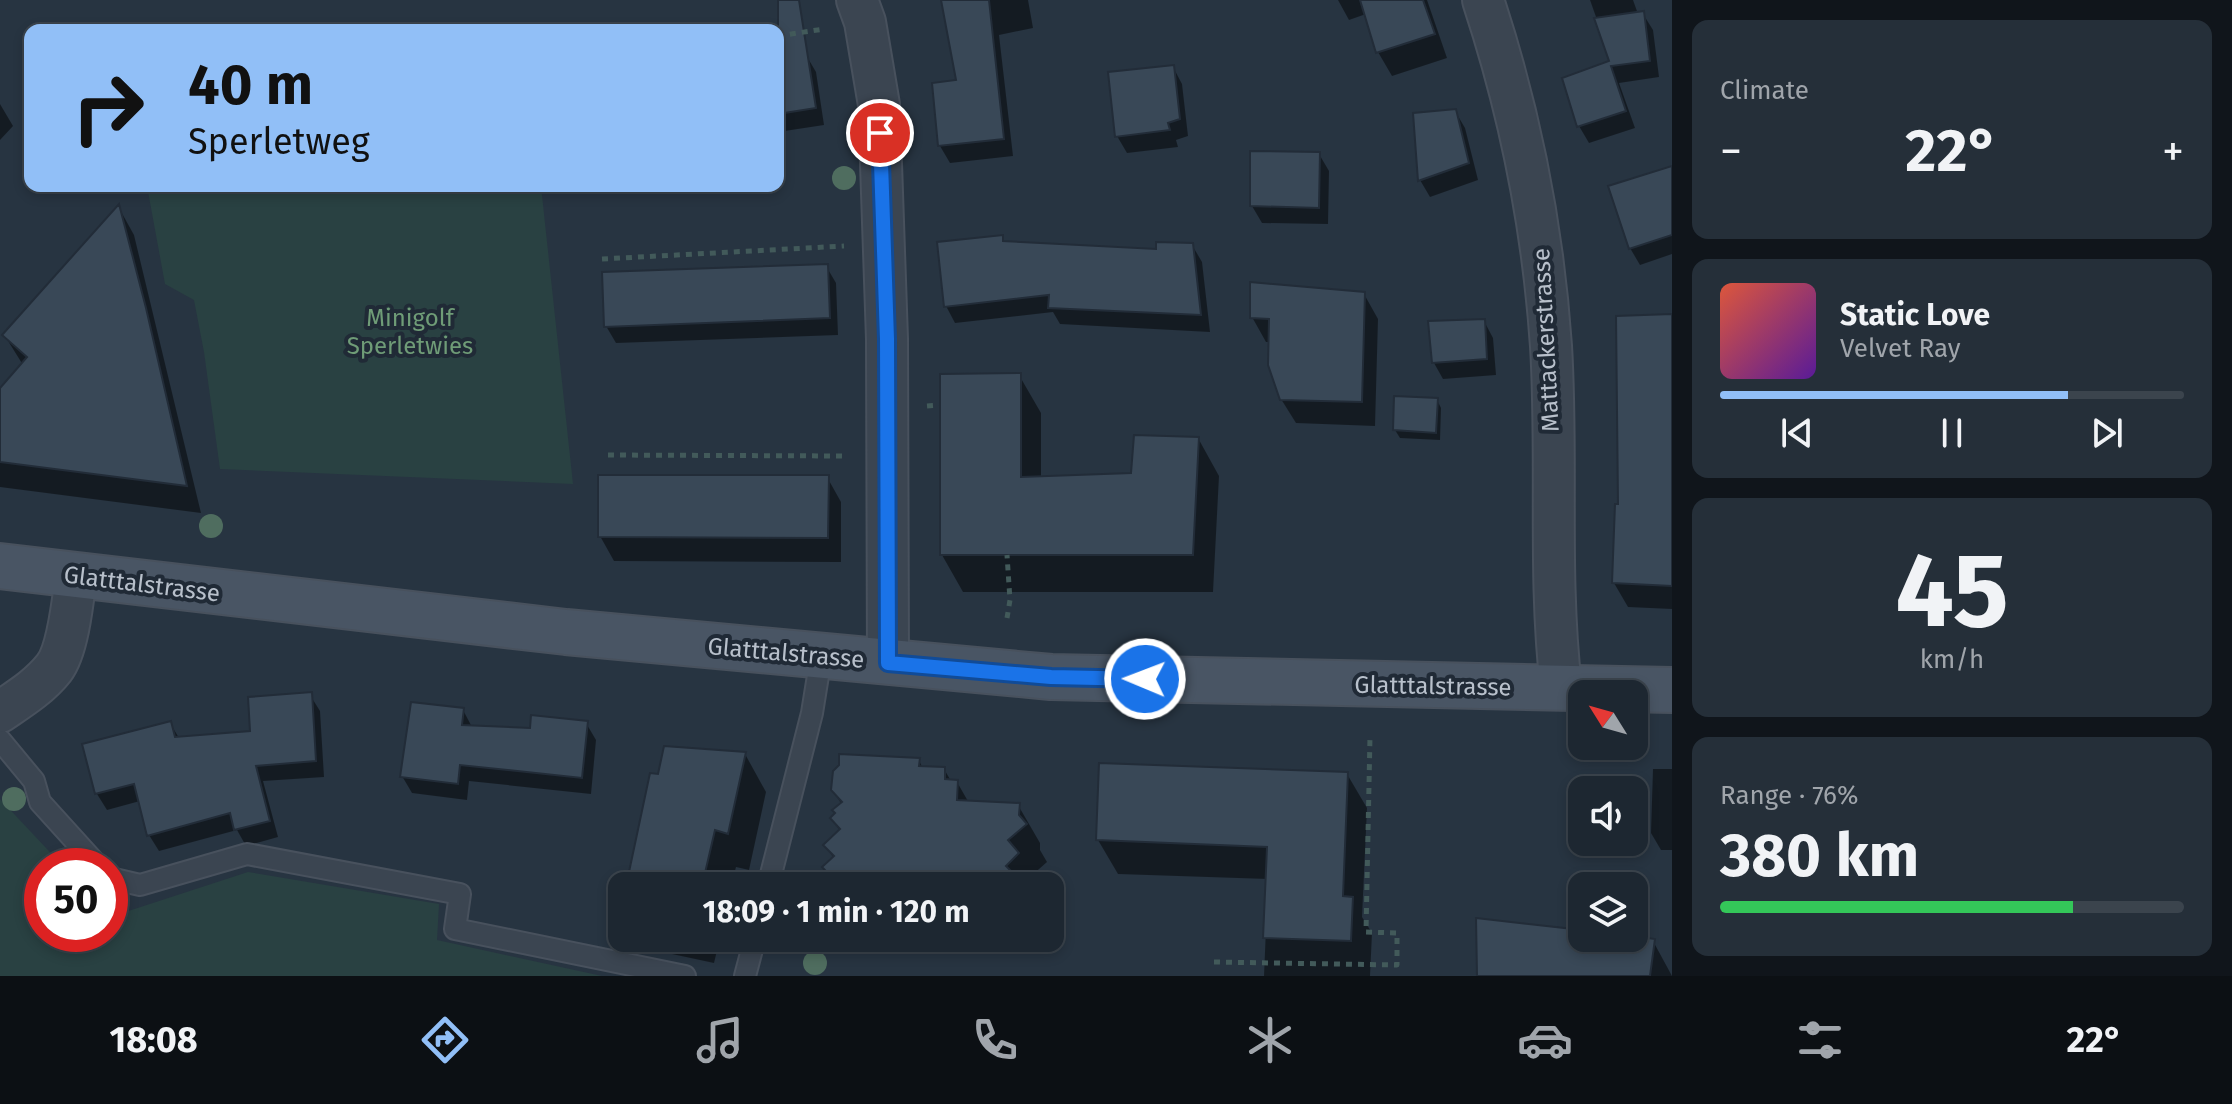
<!DOCTYPE html>
<meta charset="utf-8">
<style>
body{margin:0;font-family:"Fira Sans",sans-serif;background:#252f39;color:#f1f3f6;height:100vh;display:flex;flex-direction:column;font-size:30px;white-space:nowrap}
*{box-sizing:border-box;margin:0}
p{font-size:26px;color:#a0a5ab}
.icon{flex:none;width:44px;height:44px;fill:none;stroke:currentColor;stroke-width:2;stroke-linecap:round;stroke-linejoin:round}
.map{position:relative;flex:1;overflow:hidden}
.drawer{display:flex;flex-direction:column;gap:20px;padding:20px;background:#10151b;width:560px}
.drawer>*{flex:none}
.top-card{position:absolute;left:24px;top:24px;width:760px;height:168px;border-radius:16px;box-shadow:0 4px 12px #0003,0 0 0 2px #3b444d;background:#91bff7;color:#111;overflow:hidden}
.needle{width:52px;rotate:307deg}
.buttons{position:absolute;left:1568px;top:680px;display:grid;gap:16px}
.buttons a{display:grid;place-items:center;width:80px;height:80px;border-radius:16px;background:#1d2731;box-shadow:0 4px 12px #0003,0 0 0 2px #3b444d;font-size:40px}
.speed{position:absolute;left:24px;top:848px;display:flex;gap:16px;font-size:40px;font-weight:700;text-align:center}
.speed>*{display:grid;place-content:center;width:104px;height:104px;border-radius:50%;background:#1d2731;box-shadow:0 4px 12px #0003,0 0 0 2px #3b444d;line-height:1}
.speed .limit{border:12px solid #d22;background:#fff;color:#111}
.pin{position:absolute;display:grid;place-items:center;width:68px;height:68px;color:#fff;margin:-34px;border:4px solid #fff;border-radius:50%;box-shadow:0 2px 8px #0007}
.me{position:absolute;width:88px;margin:-44px;rotate:271deg;stroke-linejoin:round;filter:drop-shadow(0 0 6px #0008)}
.turn{display:flex;align-items:center;gap:28px;height:168px;padding:0 32px;font-size:36px}
.turn .icon{width:104px;height:104px;stroke-width:2.5}
.turn b{display:block;font-size:56px;line-height:68px}
.big{font-size:60px;font-weight:700;line-height:1.1}
.drawer .tile{flex:1;display:flex;flex-direction:column;justify-content:center;gap:12px;min-width:0;padding:0 28px;border-radius:16px;background:#252f39}
.drawer .dial{align-items:center;gap:0}
.dial b{font-size:104px;line-height:1}
.song{display:flex;align-items:center;gap:24px}
.cover{width:96px;height:96px;border-radius:12px;background:linear-gradient(135deg,hsl(10 70% 55%),hsl(270 70% 35%))}
.played{height:8px;border-radius:4px;background:linear-gradient(90deg,#91bff7 75%,#3b444d 75%)}
.keys{display:flex;justify-content:space-around;direction:ltr}
.heat{display:flex;justify-content:space-between;align-items:center;font-size:44px;direction:ltr}
.charge{height:12px;border-radius:6px;background:linear-gradient(90deg,#34c759 76%,#3b444d 0)}
.trip{position:absolute;left:608px;top:872px;width:456px;height:80px;border-radius:16px;background:#1d2731;box-shadow:0 4px 12px #0003,0 0 0 2px #3b444d;font-weight:700;line-height:80px;text-align:center}
.menu{display:flex;height:128px;justify-content:space-around;align-items:center;background:#0c1014;color:#a0a5ab}
.menu .icon{width:56px;height:56px}
.menu .on{color:#91bff7}
.menu b{font-size:36px;color:#f1f3f6}
main{display:flex;flex:1;min-height:0}
.map>svg:first-child{display:block}
.green{fill:#294142}
.shadow{fill:#0007}
.building{fill:#394857;stroke:#222c38;stroke-width:2}
.lines{fill:none;stroke-linecap:round;stroke-linejoin:round}
.service-casing{stroke:#48515d;stroke-width:24}
.minor-casing{stroke:#48515d;stroke-width:44}
.secondary-casing{stroke:#48515d;stroke-width:48}
.path{stroke:#425a5a;stroke-width:5;stroke-dasharray:6 6;stroke-linecap:butt}
.service{stroke:#3b4551;stroke-width:20}
.minor{stroke:#3b4551;stroke-width:40}
.secondary{stroke:#495564;stroke-width:44}
.tree{fill:#4f6d5f}
.route-casing{stroke:#114b97;stroke-width:20}
.route{stroke:#1a73e8;stroke-width:14}
.labels{text-anchor:middle;stroke-width:8;stroke-linejoin:round;paint-order:stroke}
.park-label{font-size:24px;fill:#6f9c77;stroke:#202a36}
.street-label{font-size:24px;fill:#b8c0cb;stroke:#202a36}
</style>
<main>
<div class="map">
<svg width="1672" height="976" viewBox="0 0 1672 976">
<rect width="100%" height="100%" fill="#273441"/>
<path class="green" d="M 147,186 L 541,186 L 573,484 L 220,469 L 204,352 L 194,300 L 165,284 Z
M 0,799 L 63,866 L 42,866 L 42,934 L 110,934 L 110,917 L 248,872 L 439,904 L 437,940 L 602,976 L 0,976 Z"/>
<path class="shadow" d="M 943,0 L 1028,0 L 1033,28 L 999,35 L 1013,156 L 950,163 L 940,146 L 934,84 L 958,82 Z
M 1338,0 L 1427,0 L 1447,58 L 1392,76 L 1378,52 L 1366,14 L 1349,20 Z
M 1590,0 L 1633,0 L 1638,14 L 1643,14 L 1653,30 L 1659,77 L 1619,83 L 1635,128 L 1589,143 L 1579,126 L 1612,62 Z
M 806,55 L 816,72 L 824,125 L 778,132 L 778,59 Z
M 1173,67 L 1182,84 L 1188,136 L 1176,140 L 1178,147 L 1127,153 L 1117,136 Z
M 0,104 L 13,126 L 0,140 Z
M 1455,111 L 1465,128 L 1478,180 L 1430,197 L 1420,180 Z
M 1319,154 L 1329,171 L 1328,224 L 1262,223 L 1252,206 Z
M 1672,168 L 1672,254 L 1640,265 L 1630,248 Z
M 119,208 L 134,235 L 201,513 L 0,487 L 0,391 L 23,365 L 5,336 Z
M 1002,238 L 1005,243 L 1158,251 L 1192,245 L 1202,262 L 1210,332 L 1060,324 L 1053,312 L 955,323 L 946,306 Z
M 826,266 L 836,283 L 838,335 L 616,343 L 606,326 Z
M 1364,294 L 1378,319 L 1375,426 L 1296,423 L 1281,399 L 1270,342 L 1266,342 L 1252,317 Z
M 1672,316 L 1672,609 L 1628,607 L 1614,583 L 1620,506 Z
M 1484,321 L 1493,338 L 1496,375 L 1443,379 L 1434,363 Z
M 1019,375 L 1041,413 L 1041,478 L 1133,475 L 1198,438 L 1219,476 L 1213,592 L 963,592 L 942,555 Z
M 1437,400 L 1441,408 L 1440,440 L 1400,438 L 1395,430 Z
M 827,477 L 841,502 L 841,562 L 614,561 L 600,536 Z
M 310,695 L 320,711 L 324,777 L 263,781 L 278,837 L 246,846 L 237,830 L 159,851 L 149,835 L 140,801 L 107,810 L 97,794 L 84,745 L 170,723 L 179,738 L 252,733 Z
M 463,710 L 472,727 L 532,730 L 586,723 L 596,740 L 591,794 L 469,781 L 467,800 L 412,793 L 402,776 Z
M 745,754 L 766,792 L 749,870 L 736,867 L 731,886 L 628,886 L 653,804 Z
M 919,760 L 923,769 L 944,769 L 951,781 L 957,782 L 969,803 L 1018,805 L 1040,843 L 1040,850 L 1047,862 L 1030,877 L 1036,886 L 836,886 L 825,867 L 834,859 L 826,845 L 840,831 L 833,819 L 842,805 L 833,790 Z
M 1653,769 L 1672,769 L 1672,850 L 1661,850 L 1651,833 Z
M 1347,774 L 1367,808 L 1362,917 L 1372,933 L 1370,976 L 1264,976 L 1268,879 L 1118,874 L 1098,840 Z
M 1582,932 L 1582,938 L 1653,941 L 1672,976 L 1479,976 Z
M 638,938 L 720,938 L 714,963 L 644,948 Z"/>
<path class="building" d="M 778,0 L 799,0 L 816,108 L 778,114 Z
M 941,0 L 989,0 L 1004,139 L 938,146 L 932,83 L 956,80 Z
M 1360,0 L 1423,0 L 1435,34 L 1376,53 Z
M 1644,11 L 1650,61 L 1611,66 L 1626,111 L 1577,127 L 1562,78 L 1609,61 L 1594,18 Z
M 1174,65 L 1180,119 L 1168,123 L 1170,130 L 1115,137 L 1108,72 Z
M 1456,109 L 1469,163 L 1418,181 L 1413,113 Z
M 1250,151 L 1320,152 L 1319,208 L 1250,206 Z
M 1672,166 L 1672,235 L 1629,249 L 1608,186 Z
M 119,204 L 146,308 L 187,486 L 0,462 L 0,388 L 27,357 L 2,335 Z
M 1003,235 L 1003,241 L 1156,249 L 1156,242 L 1193,243 L 1201,315 L 1048,308 L 1049,295 L 944,307 L 937,242 Z
M 828,264 L 830,318 L 604,327 L 602,272 Z
M 1250,282 L 1365,292 L 1362,402 L 1280,400 L 1268,365 L 1269,319 L 1250,318 Z
M 1672,314 L 1672,586 L 1612,583 L 1615,504 L 1618,504 L 1616,316 Z
M 1485,319 L 1487,359 L 1432,363 L 1428,321 Z
M 1021,373 L 1021,477 L 1131,473 L 1134,435 L 1199,437 L 1193,555 L 940,555 L 940,374 Z
M 1394,396 L 1438,398 L 1436,433 L 1393,430 Z
M 598,475 L 829,475 L 828,538 L 598,537 Z
M 312,692 L 316,761 L 256,766 L 270,821 L 234,830 L 230,813 L 147,836 L 134,784 L 95,794 L 82,744 L 171,721 L 175,737 L 250,731 L 248,697 Z
M 411,702 L 464,708 L 462,725 L 530,728 L 531,715 L 588,721 L 582,778 L 460,765 L 458,784 L 400,777 Z
M 664,746 L 746,752 L 728,834 L 715,830 L 702,886 L 626,886 L 650,773 L 658,774 Z
M 839,754 L 920,758 L 919,766 L 945,767 L 945,779 L 958,780 L 957,800 L 1020,803 L 1019,815 L 1027,824 L 1008,840 L 1019,853 L 1006,866 L 1026,886 L 840,886 L 822,867 L 834,856 L 823,845 L 840,829 L 830,818 L 835,813 L 832,810 L 842,802 L 831,790 L 833,771 L 839,765 Z
M 1099,763 L 1348,772 L 1343,896 L 1353,897 L 1351,941 L 1263,938 L 1267,847 L 1096,840 Z
M 1476,918 L 1582,930 L 1582,938 L 1634,936 L 1655,939 L 1650,976 L 1477,976 Z"/>
<g class="lines">
<g class="service-casing">
<path id="service" d="M 0,740 L 34,781 L 40,802 L 98,866
M 110,878 L 140,885 L 247,854 L 460,894 L 455,929 L 685,976
M 768,886 L 812,713 L 821,657
M 745,976 L 755,938"/>
</g>
<g class="minor-casing">
<path id="minor" d="M 857,0 L 865,22 L 879,105 L 887,339 L 888,663
M 1483,0 C 1520,112 1543,228 1551,346 C 1558,460 1548,574 1561,687
M 0,712 C 19,699 39,687 54,668 C 68,650 73,600 76,576"/>
</g>
<g class="secondary-casing">
<path id="secondary" d="M 0,566 L 566,632 L 1051,677 L 1672,690"/>
</g>
<path class="path" d="M 778,36 L 824,29
M 602,259 L 844,246
M 927,406 L 939,405
M 608,455 L 845,456
M 1007,618 L 1010,600 L 1007,555
M 1214,962 L 1397,965 L 1397,933 L 1366,932 L 1370,736"/>
<use href="#service" class="service"/>
<use href="#minor" class="minor"/>
<use href="#secondary" class="secondary"/>
</g>
<g class="tree">
<circle cx="844" cy="178" r="12"/>
<circle cx="211" cy="526" r="12"/>
<circle cx="14" cy="799" r="12"/>
<circle cx="815" cy="963" r="12"/>
</g>
<g class="lines">
<g class="route-casing">
<path id="route" d="M 880,133 L 887,339 L 888,663 L 1051,677 L 1145,679"/>
</g>
<use href="#route" class="route"/>
</g>
<g class="labels">
<g class="park-label">
<text x="410" y="326">Minigolf<tspan x="410" dy="28">Sperletwies</tspan></text>
</g>
<g class="street-label">
<text transform="translate(1546 340) rotate(-93)" y="8">Mattackerstrasse</text>
<text transform="translate(142 584) rotate(7)" y="8">Glatttalstrasse</text>
<text transform="translate(786 653) rotate(5)" y="8">Glatttalstrasse</text>
<text transform="translate(1433 686) rotate(1)" y="8">Glatttalstrasse</text>
</g>
</g>
</svg>
<div class="buttons">
<a><svg class="needle" viewBox="-14 -14 28 28"><path d="M0-13l5 13h-10z" fill="#e53935"/><path d="M0 13l5-13h-10z" fill="#a0a5ab"/></svg></a>
<a><svg class="icon" aria-label="sound" viewBox="0 0 24 24"><path d="M4 9h4l5-4v14l-5-4H4zM17 9q2 3 0 6"/></svg></a>
<a><svg class="icon" aria-label="layers" viewBox="0 0 24 24"><path d="M12 4l9 5-9 5-9-5zM3 14l9 5 9-5"/></svg></a>
</div>
<div class="speed"><div class="limit">50</div></div>
<div class="pin" style="left:880px;top:133px;background:#d93025"><svg class="icon" aria-label="arrive" viewBox="0 0 24 24"><path d="M6 21V4h12l-3 4 3 4H6"/></svg></div>
<svg class="me" style="left:1145px;top:679px" viewBox="-20 -20 40 40"><circle r="17" fill="#1a73e8" stroke="#fff" stroke-width="3"/><path d="M0-11L8 9 0 5-8 9z" fill="#fff"/></svg>
<div class="trip">18:09 · 1 min · 120 m</div>
<div class="top-card">
<div class="turn"><svg class="icon" aria-label="right" viewBox="0 0 24 24"><path d="M7 20v-9h11M14 6l5 5-5 5"/></svg><div><b>40 m</b>Sperletweg</div></div>
</div>
</div>
<section class="drawer">
<div class="tile"><p>Climate</p>
<div class="heat"><a>−</a><b class="big">22°</b><a>+</a></div>
</div>
<div class="tile">
<div class="song"><i class="cover"></i><div><b>Static Love</b><p>Velvet Ray</p></div></div>
<div class="played"></div>
<div class="keys"><svg class="icon" aria-label="previous" viewBox="0 0 24 24"><path d="M18 5L8 12l10 7zM5 5v14"/></svg><svg class="icon" aria-label="pause" viewBox="0 0 24 24"><path d="M8 5v14M16 5v14"/></svg><svg class="icon" aria-label="next" viewBox="0 0 24 24"><path d="M6 5l10 7-10 7zM19 5v14"/></svg></div>
</div>
<div class="tile dial"><b>45</b><p>km/h</p></div>
<div class="tile"><p>Range · 76%</p><b class="big">380 km</b><div class="charge"></div></div>
</section>
</main>
<nav class="menu">
<b>18:08</b>
<svg class="icon on" aria-label="directions" viewBox="0 0 24 24"><path d="M12 3l9 9-9 9-9-9zM9 14v-3h6M13 9l2 2-2 2"/></svg>
<svg class="icon" aria-label="music" viewBox="0 0 24 24"><path d="M9 18V5l10-2v13"/><circle cx="6" cy="18" r="3"/><circle cx="16" cy="16" r="3"/></svg>
<svg class="icon" aria-label="phone" viewBox="0 0 24 24"><path d="M5 4h4l2 5-3 2q2 4 5 5l2-3 5 2v4C11 20 4 13 5 4z"/></svg>
<svg class="icon" aria-label="climate" viewBox="0 0 24 24"><path d="M12 3v18M4 7l16 10M4 17L20 7"/></svg>
<svg class="icon" aria-label="car" viewBox="0 0 24 24"><path d="M5 17H2v-5l4-1 3-4h7l3 4 3 1v5h-3M9 17h6M6 11h13"/><circle cx="7" cy="17" r="2"/><circle cx="17" cy="17" r="2"/></svg>
<svg class="icon" aria-label="filters" viewBox="0 0 24 24"><path d="M4 7h16M4 17h16"/><circle cx="9" cy="7" r="2"/><circle cx="15" cy="17" r="2"/></svg>
<b>22°</b>
</nav>
